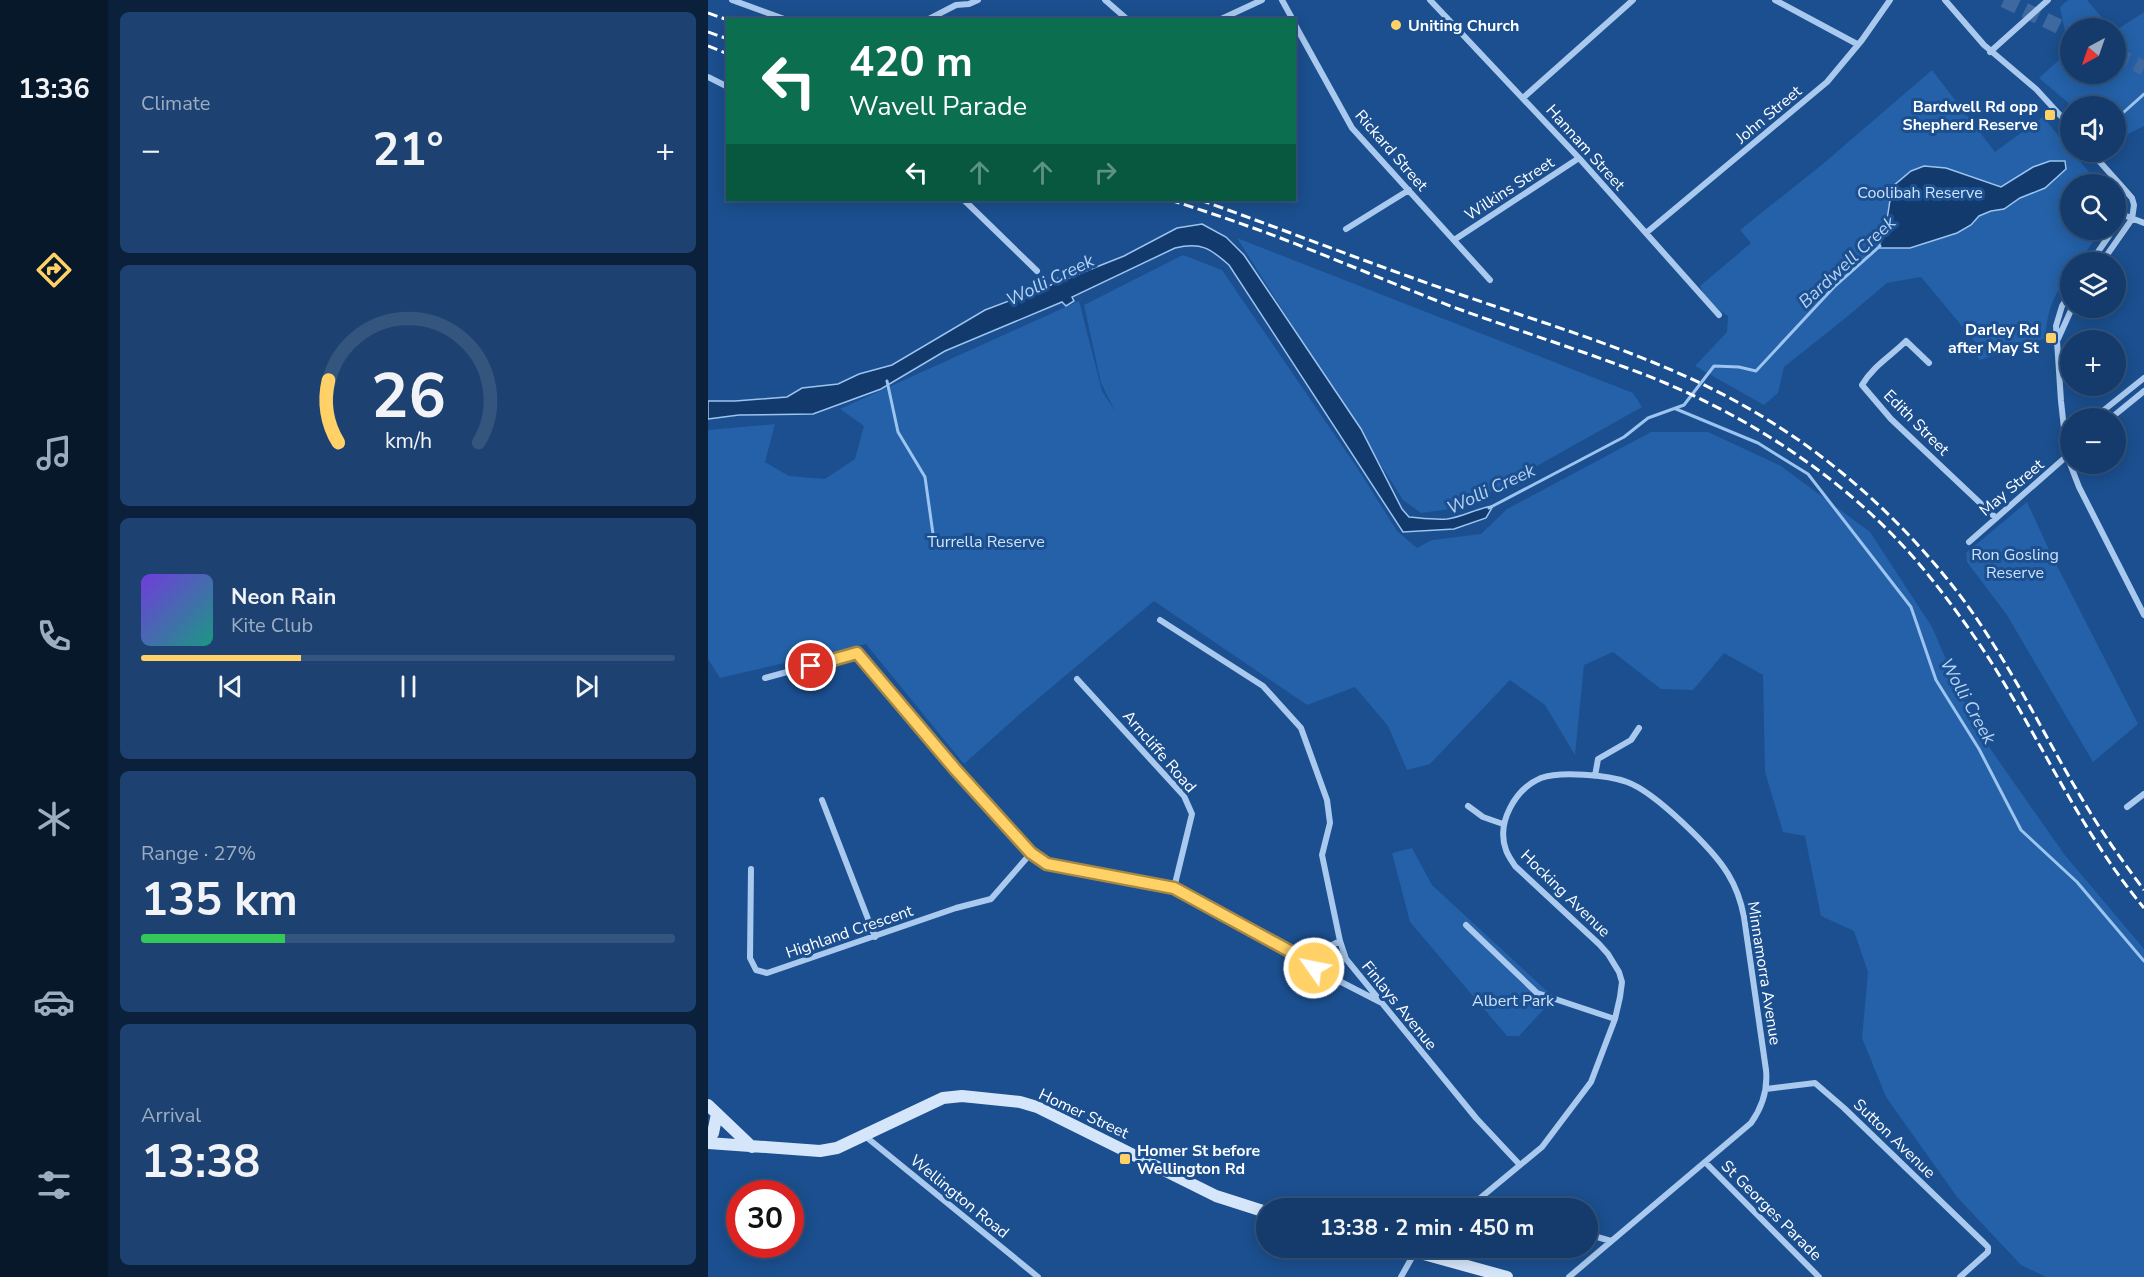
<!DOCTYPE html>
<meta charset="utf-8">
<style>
body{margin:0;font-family:"Nunito Sans",sans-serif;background:#1d4271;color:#f1f3f6;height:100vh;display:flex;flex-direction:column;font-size:22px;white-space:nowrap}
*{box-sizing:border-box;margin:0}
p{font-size:20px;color:#9dadc1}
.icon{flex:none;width:33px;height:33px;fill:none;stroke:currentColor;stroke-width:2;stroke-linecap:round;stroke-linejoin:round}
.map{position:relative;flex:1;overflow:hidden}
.details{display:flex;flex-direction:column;gap:12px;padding:12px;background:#0b203b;width:600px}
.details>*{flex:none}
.hud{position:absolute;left:18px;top:18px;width:570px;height:183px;border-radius:0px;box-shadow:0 3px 15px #0003,0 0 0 2px #33557e;background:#0b6e4f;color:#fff;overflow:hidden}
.needle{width:39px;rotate:220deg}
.fabs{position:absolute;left:1352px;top:18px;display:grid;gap:12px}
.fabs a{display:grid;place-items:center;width:66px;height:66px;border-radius:50%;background:#143b6b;box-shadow:0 3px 15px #0003,0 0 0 2px #33557e;font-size:30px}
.speed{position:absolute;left:18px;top:1180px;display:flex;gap:12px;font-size:30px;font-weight:700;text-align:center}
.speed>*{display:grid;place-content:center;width:78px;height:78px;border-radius:50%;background:#143b6b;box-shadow:0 3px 15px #0003,0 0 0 2px #33557e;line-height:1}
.speed .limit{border:9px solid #d22;background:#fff;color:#111}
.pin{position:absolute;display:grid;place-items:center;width:51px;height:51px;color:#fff;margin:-26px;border:3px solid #fff;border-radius:50%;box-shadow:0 2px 6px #0007}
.me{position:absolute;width:66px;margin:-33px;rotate:303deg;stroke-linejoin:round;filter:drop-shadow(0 0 4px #0008)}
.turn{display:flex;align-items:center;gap:21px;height:126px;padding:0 24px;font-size:27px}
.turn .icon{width:78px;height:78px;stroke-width:2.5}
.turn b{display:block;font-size:42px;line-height:51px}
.lanes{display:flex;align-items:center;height:57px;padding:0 24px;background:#0003;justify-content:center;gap:30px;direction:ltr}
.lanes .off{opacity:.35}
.big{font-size:45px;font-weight:700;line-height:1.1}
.details .tile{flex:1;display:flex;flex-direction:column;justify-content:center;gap:9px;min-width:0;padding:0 21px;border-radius:9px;background:#1d4271}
.details .dial{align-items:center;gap:0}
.dial svg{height:156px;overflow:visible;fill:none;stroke:#33557e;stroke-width:7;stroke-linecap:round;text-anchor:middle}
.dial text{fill:#f1f3f6;stroke:none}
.song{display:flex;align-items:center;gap:18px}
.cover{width:72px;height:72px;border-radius:9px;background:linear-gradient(135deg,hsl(260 70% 55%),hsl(170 70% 35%))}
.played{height:6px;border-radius:3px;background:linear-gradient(90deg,#ffd166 30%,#33557e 30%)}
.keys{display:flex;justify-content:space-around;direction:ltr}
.heat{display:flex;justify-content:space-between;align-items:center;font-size:33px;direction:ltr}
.charge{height:9px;border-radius:4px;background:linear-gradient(90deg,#34c759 27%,#33557e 0)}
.trip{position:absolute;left:548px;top:1198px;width:342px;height:60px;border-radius:30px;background:#143b6b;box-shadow:0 3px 15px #0003,0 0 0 2px #33557e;font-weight:700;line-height:60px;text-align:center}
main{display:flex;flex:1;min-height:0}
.tab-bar{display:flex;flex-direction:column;width:108px;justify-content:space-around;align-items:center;background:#08182b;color:#9dadc1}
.tab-bar .icon{width:42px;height:42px}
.tab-bar .on{color:#ffd166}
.tab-bar b{font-size:27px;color:#f1f3f6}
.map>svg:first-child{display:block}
.green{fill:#2461a8}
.water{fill:#123a6d;stroke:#9cc4f0;stroke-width:1.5}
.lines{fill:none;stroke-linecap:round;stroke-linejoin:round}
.stream{stroke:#9cc4f0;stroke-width:3}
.motorway-tunnel{stroke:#3d69a0;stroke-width:15;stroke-dasharray:15 8;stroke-linecap:butt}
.minor{stroke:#a9c9ee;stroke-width:6}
.secondary{stroke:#d6e6fa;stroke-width:12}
.rail{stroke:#fff;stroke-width:3;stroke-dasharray:10 4.5;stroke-linecap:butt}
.route-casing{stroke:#a68842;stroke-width:15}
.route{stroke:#ffd166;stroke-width:10}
.poi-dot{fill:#ffd166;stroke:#1b4f8f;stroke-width:2}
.labels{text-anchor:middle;stroke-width:6;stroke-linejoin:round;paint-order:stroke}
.poi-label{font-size:16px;font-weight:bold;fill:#fff;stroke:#1b4f8f;text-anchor:start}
.street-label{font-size:16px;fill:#fff;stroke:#1b4f8f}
.park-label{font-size:16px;fill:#cfe3fa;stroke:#1b4f8f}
.water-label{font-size:18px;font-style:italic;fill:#b5d3f5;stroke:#1b4f8f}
</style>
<main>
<nav class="tab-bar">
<b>13:36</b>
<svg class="icon on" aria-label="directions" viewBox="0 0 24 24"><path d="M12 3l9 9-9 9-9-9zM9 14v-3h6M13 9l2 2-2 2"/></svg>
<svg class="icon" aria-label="music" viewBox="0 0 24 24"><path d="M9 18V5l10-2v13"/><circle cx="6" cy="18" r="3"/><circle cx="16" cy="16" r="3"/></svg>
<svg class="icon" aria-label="phone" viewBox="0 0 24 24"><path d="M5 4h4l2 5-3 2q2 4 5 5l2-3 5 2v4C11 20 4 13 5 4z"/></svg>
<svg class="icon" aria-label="climate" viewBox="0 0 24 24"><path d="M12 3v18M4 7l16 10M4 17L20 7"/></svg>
<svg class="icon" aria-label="car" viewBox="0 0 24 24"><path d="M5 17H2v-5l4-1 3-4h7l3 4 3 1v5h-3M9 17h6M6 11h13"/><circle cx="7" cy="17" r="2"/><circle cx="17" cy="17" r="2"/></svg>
<svg class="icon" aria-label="filters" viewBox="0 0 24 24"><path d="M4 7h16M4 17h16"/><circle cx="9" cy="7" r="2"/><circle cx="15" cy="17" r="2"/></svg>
</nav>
<section class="details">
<div class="tile"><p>Climate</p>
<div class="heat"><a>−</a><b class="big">21°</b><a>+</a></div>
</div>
<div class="tile dial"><svg viewBox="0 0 100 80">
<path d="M14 69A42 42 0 1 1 86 69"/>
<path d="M14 69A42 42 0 0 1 9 37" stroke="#ffd166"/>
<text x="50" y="56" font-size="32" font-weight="700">26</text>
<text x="50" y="72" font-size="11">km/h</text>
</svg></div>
<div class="tile">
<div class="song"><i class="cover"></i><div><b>Neon Rain</b><p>Kite Club</p></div></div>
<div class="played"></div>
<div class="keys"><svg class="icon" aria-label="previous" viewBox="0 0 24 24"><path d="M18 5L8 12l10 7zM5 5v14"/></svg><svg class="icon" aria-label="pause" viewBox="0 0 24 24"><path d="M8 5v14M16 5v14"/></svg><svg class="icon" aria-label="next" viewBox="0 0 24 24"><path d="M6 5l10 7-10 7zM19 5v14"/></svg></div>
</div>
<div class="tile"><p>Range · 27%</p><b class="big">135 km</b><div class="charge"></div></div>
<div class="tile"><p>Arrival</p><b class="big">13:38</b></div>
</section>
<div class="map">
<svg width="1436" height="1277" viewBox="0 0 1436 1277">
<rect width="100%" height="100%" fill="#1b4f8f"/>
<path class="green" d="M 1360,0 L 1379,0 L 1403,28 L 1362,28 L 1362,74 L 1407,74 L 1407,31 L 1436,12 L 1436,126 L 1407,141 L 1407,106 L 1364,106 L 1331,78 L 1361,51 L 1352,7 Z
M 1224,70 L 1287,152 L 1335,117 L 1391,184 L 1362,184 L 1362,230 L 1393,230 L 1371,262 L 1362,262 C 1362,283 1352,284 1345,301 C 1340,313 1338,326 1337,339 L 1325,341 L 1272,360 L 1263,348 L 1268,343 L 1213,277 L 1179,283 L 1140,316 L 1076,367 L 1070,393 L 1056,405 L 987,366 L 1019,332 L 1020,316 C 1007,308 997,300 992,286 L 1043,243 L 1032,230 L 1116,163 Z
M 529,238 L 925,393 L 934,407 L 756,507 L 713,513 L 695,500 Z
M 475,255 L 514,270 L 650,469 L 689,531 L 709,548 L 724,540 L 773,534 L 799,509 L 943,432 L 1000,432 L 1073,466 L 1162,532 L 1224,627 L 1267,727 L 1356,854 L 1436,949 L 1436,1277 L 1338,1277 L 1313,1265 L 1249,1197 L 1178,1097 L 1154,1038 L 1160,972 L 1146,931 L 1113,916 L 1097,836 L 1075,832 L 1057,772 L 1055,675 L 1016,653 L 985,690 L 953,689 L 905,652 L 876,665 L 867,755 L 837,705 L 802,680 L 722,764 L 699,770 L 680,726 L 647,687 L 599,705 L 446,601 L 313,713 L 256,764 L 158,644 L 12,678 L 0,659 L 0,430 L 67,424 L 57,462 L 81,476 L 117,479 L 147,459 L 156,426 L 132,409 L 371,301 L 394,391 L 407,411 L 393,383 L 376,305 Z
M 1319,502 L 1342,552 L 1430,724 L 1385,762 L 1299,615 L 1259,562 L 1258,553 Z
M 704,848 L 724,885 L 841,993 L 836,1009 L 811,1036 L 799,1036 L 702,922 L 684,853 Z"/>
<path class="water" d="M 1342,161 L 1357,161 L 1358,169 L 1337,188 L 1312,198 L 1296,209 L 1283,211 L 1271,216 L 1263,225 L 1249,233 L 1202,248 L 1170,248 L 1177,233 L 1184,187 L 1203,171 L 1216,166 L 1238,168 L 1293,187 L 1325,167 Z
M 494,224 L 518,237 L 536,255 L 653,429 L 694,509 L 701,517 C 713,518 727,520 739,519 C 755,517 769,508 785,506 L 778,518 L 746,529 L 695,532 L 521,265 C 502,248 493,242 467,248 L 364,297 L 366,301 L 358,306 L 354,302 L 237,351 L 173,389 L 105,414 L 31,415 L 0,419 L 0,401 L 27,401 L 79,397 L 94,388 L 130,384 L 151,374 L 184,365 L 277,310 L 343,285 L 350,278 L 353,281 L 416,256 L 469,228 Z"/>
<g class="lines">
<path class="stream" d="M 1407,120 L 1436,94
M 179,381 L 190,432 L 217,477 L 226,541
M 968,409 L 1050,443 L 1100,474 L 1203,607 L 1228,680 L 1271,749 L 1313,830 L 1369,882 L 1436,961
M 781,508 L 916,437 L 940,418 L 976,405 L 1006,366 L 1031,367 L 1048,371 L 1126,287 L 1172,246"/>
<path class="motorway-tunnel" d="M 1296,0 L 1362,32
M 1407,54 L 1436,68"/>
<path class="minor" d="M 24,0 L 79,20
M 397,0 L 420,20
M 574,0 L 585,20
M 722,0 L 871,158 L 1011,315
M 1067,0 L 1149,44
M 1237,0 L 1276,45 L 1328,89 L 1362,126
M 219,20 L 248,5 L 261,4 L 270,0
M 511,20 L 554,0
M 586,23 L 644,128 L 782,280
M 1282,52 L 1340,0
M 0,77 L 20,87
M 815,98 L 925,0
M 1383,152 L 1417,190 L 1424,198 L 1426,205 L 1424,219 L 1394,262
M 1405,178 C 1411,197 1416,207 1407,226
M 256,200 L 329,271
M 1413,214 L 1436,223
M 638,229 L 701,190
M 938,233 L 1119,82 L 1154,40 L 1182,0
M 746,240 L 871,158
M 1383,262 L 1405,230
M 1362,294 L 1354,306 L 1348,326 L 1353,401 L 1359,456 L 1371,487 L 1436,615
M 1350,339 L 1364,308
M 1221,363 L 1198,341 C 1183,356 1165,366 1154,385 L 1183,419 L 1288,518
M 1386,418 L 1436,378
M 1403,418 L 1436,391
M 1261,542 L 1360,455
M 452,620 L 555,686 L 593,728 L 619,800 L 622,823 L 614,855 L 632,941 L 638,959 L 768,1118 L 812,1165
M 57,678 L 149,653 L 247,769 L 323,853 L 339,864 L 466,888 L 587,954 L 606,968 L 672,1002
M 369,679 L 476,796 L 484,814 L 466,888
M 887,776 L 890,759 L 923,740 L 931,728
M 114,800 L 167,937
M 760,806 L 775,817 L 795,824
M 1419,807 L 1436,794
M 43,869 L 42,958 L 48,970 L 59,973 L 248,908 L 283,899 L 323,853
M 758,925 L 829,993 L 907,1019
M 587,954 L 606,954 L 632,941
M 1058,1089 L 1107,1083 L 1136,1108 L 1275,1242 L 1280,1247 L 1280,1252 L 1252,1277
M 157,1136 L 330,1277
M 997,1162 L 1111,1277
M 765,1204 L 784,1209
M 759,1209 L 834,1147 L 883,1082 L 907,1019 L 912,997 L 914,982 L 911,972 L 900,954 L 891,944 L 807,866 C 804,861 800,856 798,850 C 788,823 807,789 833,778 C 852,771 900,775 919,782 C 947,792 1005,849 1020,874 C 1028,887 1033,901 1036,917 L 1058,1070 C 1060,1090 1055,1106 1043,1123 L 861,1277
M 879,1234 L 903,1241
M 693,1277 L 707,1252"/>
<path class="secondary" d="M 0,1105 L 44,1147
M 0,1140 L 5,1133 L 9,1114
M 0,1143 L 112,1151 L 129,1148 L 235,1098 L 254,1096 L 312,1102 L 329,1107 L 508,1196 L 558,1212
M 694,1248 L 799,1277"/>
<path class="rail" d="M 0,13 L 20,20
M 0,32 L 20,39
M 0,46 L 20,54
M 462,200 C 500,212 538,225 575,239 C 632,261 688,285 745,307 C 808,330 872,350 935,374 C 1041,415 1144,482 1217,571 C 1243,603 1268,637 1290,673 C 1338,752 1377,837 1436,908
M 492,200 C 577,230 660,263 745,292 C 840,325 943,354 1031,403 C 1111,447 1182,508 1240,580 C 1295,648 1332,729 1377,804 C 1395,834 1415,862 1436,890"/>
</g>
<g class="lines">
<g class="route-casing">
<path id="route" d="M 103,666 L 149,653 L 247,769 L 323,853 L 339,864 L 466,888 L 587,954 L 606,968"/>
</g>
<use href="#route" class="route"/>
</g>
<g class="poi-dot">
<circle cx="688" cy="25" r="6"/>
<rect x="1336" y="109" width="12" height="12" rx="3"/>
<rect x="1337" y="332" width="12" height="12" rx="3"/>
<rect x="411" y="1153" width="12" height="12" rx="3"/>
</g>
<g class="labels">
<g class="poi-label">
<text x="700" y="31">Uniting Church</text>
<text x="1330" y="112" text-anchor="end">Bardwell Rd opp<tspan x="1330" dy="18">Shepherd Reserve</tspan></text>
<text x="1331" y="335" text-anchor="end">Darley Rd<tspan x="1331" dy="18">after May St</tspan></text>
<text x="429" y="1156">Homer St before<tspan x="429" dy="18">Wellington Rd</tspan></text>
</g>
<g class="street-label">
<text transform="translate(1060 114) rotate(-40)" y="6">John Street</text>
<text transform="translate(878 147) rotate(48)" y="6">Hannam Street</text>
<text transform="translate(684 150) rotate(49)" y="6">Rickard Street</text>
<text transform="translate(801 188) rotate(-33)" y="6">Wilkins Street</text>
<text transform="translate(1209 422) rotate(45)" y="6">Edith Street</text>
<text transform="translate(1303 487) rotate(-40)" y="6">May Street</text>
<text transform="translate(452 751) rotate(49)" y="6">Arncliffe Road</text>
<text transform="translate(858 893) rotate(44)" y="6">Hocking Avenue</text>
<text transform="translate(141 931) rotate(-19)" y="6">Highland Crescent</text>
<text transform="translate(1057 973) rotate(81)" y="6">Minnamorra Avenue</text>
<text transform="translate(692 1005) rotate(51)" y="6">Finlays Avenue</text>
<text transform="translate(376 1113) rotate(25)" y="6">Homer Street</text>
<text transform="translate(1187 1138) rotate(44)" y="6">Sutton Avenue</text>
<text transform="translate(252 1196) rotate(39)" y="6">Wellington Road</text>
<text transform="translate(1064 1210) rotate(45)" y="6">St Georges Parade</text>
</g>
<g class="park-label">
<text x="1212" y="198">Coolibah Reserve</text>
<text x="278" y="547">Turrella Reserve</text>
<text x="1307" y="560">Ron Gosling<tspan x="1307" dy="18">Reserve</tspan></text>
<text x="805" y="1006">Albert Park</text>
</g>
<g class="water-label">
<text transform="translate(1139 262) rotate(-43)" y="6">Bardwell Creek</text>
<text transform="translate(342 280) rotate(-26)" y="6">Wolli Creek</text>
<text transform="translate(783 489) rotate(-25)" y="6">Wolli Creek</text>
<text transform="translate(1260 701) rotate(61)" y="6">Wolli Creek</text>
</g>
</g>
</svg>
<div class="fabs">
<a><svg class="needle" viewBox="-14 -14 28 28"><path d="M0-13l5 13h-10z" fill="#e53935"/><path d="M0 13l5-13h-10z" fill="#9dadc1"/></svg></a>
<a><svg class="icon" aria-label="sound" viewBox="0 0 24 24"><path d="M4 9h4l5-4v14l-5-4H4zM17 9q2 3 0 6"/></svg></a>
<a><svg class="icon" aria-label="search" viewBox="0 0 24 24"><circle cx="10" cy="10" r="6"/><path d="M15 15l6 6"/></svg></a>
<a><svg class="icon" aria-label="layers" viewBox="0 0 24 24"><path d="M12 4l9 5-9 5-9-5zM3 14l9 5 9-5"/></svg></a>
<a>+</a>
<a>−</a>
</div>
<div class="speed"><div class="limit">30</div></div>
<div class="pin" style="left:103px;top:666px;background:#d93025"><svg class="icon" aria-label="arrive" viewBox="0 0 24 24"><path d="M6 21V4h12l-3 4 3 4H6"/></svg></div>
<svg class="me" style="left:606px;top:968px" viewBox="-20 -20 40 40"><circle r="17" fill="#ffd166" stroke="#fff" stroke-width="3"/><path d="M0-11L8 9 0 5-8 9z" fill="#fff"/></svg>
<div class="trip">13:38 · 2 min · 450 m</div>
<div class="hud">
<div class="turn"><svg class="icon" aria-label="left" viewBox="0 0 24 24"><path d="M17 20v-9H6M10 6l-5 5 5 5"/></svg><div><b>420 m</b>Wavell Parade</div></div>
<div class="lanes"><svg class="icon" aria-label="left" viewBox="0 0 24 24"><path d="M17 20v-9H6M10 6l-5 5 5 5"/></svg><svg class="icon off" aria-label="ahead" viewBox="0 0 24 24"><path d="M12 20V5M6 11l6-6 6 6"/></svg><svg class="icon off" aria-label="ahead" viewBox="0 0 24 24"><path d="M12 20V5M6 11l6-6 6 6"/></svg><svg class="icon off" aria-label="right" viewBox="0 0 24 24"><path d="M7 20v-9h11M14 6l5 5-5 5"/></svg></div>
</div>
</div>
</main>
